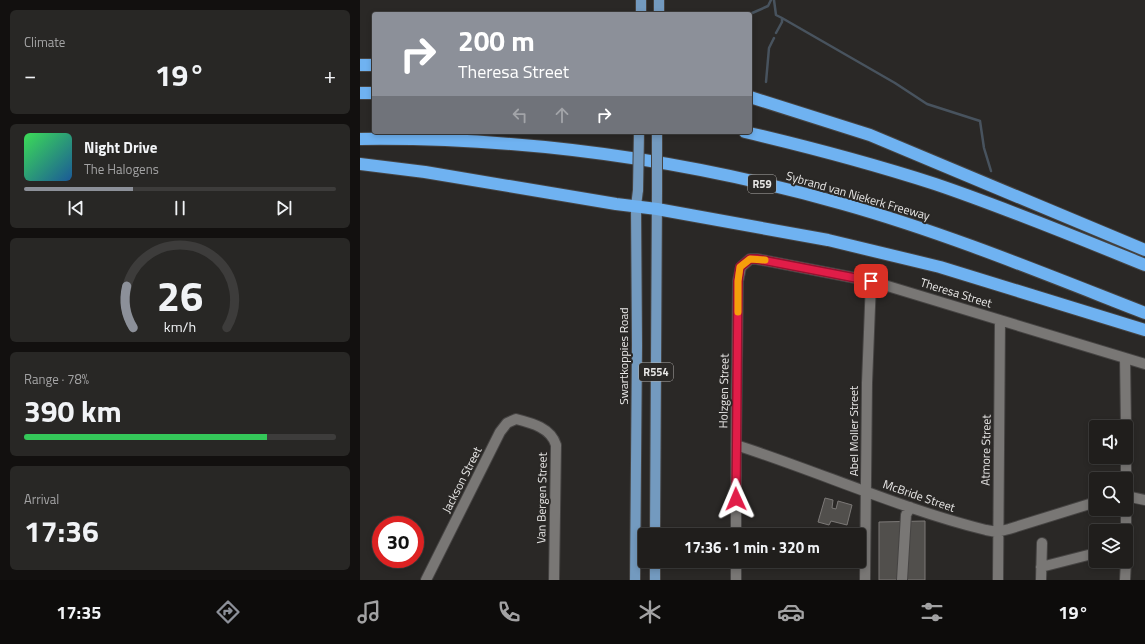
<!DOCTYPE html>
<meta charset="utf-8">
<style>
body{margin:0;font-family:"Titillium Web",sans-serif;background:#282725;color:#f1f3f6;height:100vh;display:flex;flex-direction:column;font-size:15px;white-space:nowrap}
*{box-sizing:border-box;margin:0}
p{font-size:13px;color:#a2a2a3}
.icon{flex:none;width:22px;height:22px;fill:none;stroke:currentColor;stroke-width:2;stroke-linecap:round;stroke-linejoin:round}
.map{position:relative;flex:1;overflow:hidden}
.details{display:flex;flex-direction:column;gap:10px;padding:10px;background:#12100f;width:360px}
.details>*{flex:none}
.banner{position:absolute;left:12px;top:12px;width:380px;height:122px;border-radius:4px;box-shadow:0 2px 6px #0003,0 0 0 1px #3d3c3b;background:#8c9099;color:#fff;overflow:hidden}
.fabs{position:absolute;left:729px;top:420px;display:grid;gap:8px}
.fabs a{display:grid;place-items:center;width:44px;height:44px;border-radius:4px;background:#201e1c;box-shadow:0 2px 6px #0003,0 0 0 1px #3d3c3b;font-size:20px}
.speed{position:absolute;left:12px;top:516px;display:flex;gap:8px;font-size:20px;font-weight:700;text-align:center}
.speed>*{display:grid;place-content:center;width:52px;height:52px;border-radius:50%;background:#201e1c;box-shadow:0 2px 6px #0003,0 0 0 1px #3d3c3b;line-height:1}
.speed .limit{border:6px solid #d22;background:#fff;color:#111}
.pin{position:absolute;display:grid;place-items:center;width:34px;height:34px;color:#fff;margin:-17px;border-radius:8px;box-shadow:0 2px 6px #0006}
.me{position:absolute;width:44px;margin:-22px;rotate:359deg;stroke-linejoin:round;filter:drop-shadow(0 0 3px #0008)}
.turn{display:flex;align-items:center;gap:14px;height:84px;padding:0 20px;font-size:18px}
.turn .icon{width:52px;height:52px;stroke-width:2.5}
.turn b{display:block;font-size:28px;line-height:34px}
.lanes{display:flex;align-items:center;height:38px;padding:0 20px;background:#0003;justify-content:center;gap:20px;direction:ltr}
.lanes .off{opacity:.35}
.big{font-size:30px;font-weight:700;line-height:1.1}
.details .widget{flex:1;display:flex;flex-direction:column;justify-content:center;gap:6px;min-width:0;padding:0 14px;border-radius:6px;background:#282725}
.details .dial{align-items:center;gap:0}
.dial svg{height:104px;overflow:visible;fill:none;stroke:#3d3c3b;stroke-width:7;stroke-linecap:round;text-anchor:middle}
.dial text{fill:#f1f3f6;stroke:none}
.song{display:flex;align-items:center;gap:12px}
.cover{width:48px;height:48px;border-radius:6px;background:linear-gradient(135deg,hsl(130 70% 55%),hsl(210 70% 35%))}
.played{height:4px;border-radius:2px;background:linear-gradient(90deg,#8c9099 35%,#3d3c3b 35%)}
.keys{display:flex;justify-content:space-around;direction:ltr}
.heat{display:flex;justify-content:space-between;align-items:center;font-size:22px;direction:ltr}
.charge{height:6px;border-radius:3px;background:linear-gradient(90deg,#34c759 78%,#3d3c3b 0)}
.trip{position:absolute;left:278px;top:528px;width:228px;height:40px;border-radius:4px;background:#201e1c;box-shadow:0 2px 6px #0003,0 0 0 1px #3d3c3b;font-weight:700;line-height:40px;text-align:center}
.menu{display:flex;height:64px;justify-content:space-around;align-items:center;background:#0d0c0b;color:#a2a2a3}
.menu .icon{width:28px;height:28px}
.menu .active{color:#8c9099}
.menu b{font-size:18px;color:#f1f3f6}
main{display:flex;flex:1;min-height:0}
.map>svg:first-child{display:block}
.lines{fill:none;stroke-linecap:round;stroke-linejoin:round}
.stream{stroke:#48535e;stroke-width:2.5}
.building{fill:#514f4c;stroke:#7c7977}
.minor-casing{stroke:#464443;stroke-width:12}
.major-casing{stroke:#464443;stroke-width:12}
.highway-casing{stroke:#464443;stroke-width:14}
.minor{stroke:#797775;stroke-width:10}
.major{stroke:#739abf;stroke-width:10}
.highway{stroke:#6fb2f1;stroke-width:12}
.major-bridge-casing{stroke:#464443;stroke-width:12;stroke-linecap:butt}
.major-bridge{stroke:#739abf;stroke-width:10}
.route-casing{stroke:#92132f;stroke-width:10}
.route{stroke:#e11d48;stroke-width:7}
.slow{stroke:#f59e0b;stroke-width:7}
.labels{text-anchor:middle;stroke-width:4;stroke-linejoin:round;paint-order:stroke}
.shield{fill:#2a2826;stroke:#afaeac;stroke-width:1}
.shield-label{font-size:11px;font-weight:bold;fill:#e8e7e6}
.street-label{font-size:12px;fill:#e8e7e6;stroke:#2a2826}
</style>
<main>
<section class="details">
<div class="widget"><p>Climate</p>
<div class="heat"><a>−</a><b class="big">19°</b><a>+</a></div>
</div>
<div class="widget">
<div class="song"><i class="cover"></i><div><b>Night Drive</b><p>The Halogens</p></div></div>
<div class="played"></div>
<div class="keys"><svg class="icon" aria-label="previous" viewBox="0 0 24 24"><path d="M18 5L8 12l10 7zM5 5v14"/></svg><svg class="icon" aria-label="pause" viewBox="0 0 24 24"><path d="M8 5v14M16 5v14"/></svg><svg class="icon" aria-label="next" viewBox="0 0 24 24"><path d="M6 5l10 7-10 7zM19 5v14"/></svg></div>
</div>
<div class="widget dial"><svg viewBox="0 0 100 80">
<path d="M14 69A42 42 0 1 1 86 69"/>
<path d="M14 69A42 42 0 0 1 9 37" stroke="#8c9099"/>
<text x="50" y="56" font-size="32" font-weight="700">26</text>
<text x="50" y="72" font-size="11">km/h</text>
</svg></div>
<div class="widget"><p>Range · 78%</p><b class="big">390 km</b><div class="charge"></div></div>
<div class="widget"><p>Arrival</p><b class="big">17:36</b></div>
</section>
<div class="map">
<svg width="785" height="580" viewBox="0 0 785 580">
<rect width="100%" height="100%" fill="#2a2826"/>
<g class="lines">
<path class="stream" d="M 414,0 L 416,15 L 422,18 L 422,22 L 416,33
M 390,14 L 408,6 L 411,0
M 422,18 L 535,83 L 567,104 L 620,121 L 624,148 L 631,171
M 406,82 L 409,48 L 414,38"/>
</g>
<path class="building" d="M 465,498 L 473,500 L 472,508 L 476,509 L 478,501 L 492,505 L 487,525 L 471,521 L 469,525 L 458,522 Z
M 565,521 L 565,580 L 519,580 L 519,522 Z"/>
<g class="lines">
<g class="minor-casing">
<path id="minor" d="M 765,358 L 766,427
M 376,445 C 460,472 541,509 626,530 L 637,532 L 649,529 L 736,502
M 766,496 L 785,500
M 766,531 L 766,457
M 376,535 L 376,445 L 378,281 L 381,267 L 390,259 L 397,259 L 511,281 L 785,364
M 681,567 L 736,553
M 66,580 L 140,432 L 147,423 L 156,419 C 172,423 191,428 196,445 L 194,580
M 376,580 L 376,561
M 505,580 L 507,383 L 511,281
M 542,580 L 546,515 L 550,507
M 638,580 L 640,320
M 681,580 L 682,543
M 765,580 L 766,561"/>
</g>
<g class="major-casing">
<path id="major" d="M 281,14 L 281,0
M 299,14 L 299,0
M 295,535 L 297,192
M 275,580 L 277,345 L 276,206 L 278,190
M 295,580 L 295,561"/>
</g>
<g class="highway-casing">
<path id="highway" d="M 0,65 L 14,65
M 0,93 L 14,93
M 390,97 L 510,135 L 785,250
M 385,132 C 449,147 513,164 575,184 C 646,208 716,237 785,265
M 0,139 C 162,137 327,160 483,204 C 586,233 685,274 785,313
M 0,164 L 65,172 L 256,204 L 297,209 L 468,240 L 580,267 L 785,330"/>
</g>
<use href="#minor" class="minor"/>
<use href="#major" class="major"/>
<use href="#highway" class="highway"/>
<g class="major-bridge-casing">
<path id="major-bridge" d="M 278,190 L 279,132
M 297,192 L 297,132"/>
</g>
<use href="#major-bridge" class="major-bridge"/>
</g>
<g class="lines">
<g class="route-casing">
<path id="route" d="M 376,499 L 378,281 L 380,267 L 390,259 L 397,259 L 511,281"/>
</g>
<use href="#route" class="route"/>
<path class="slow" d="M 378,312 L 378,281 L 380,267 L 390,259 L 405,260"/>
</g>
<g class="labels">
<g class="shield">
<rect x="388" y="175" width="28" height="18" rx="3"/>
<rect x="279" y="363" width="34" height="18" rx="3"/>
</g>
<g class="shield-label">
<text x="402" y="188">R59</text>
<text x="296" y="376">R554</text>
</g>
<g class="street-label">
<text transform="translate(498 196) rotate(16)" y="4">Sybrand van Niekerk Freeway</text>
<text transform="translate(596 293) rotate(17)" y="4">Theresa Street</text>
<text transform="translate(264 356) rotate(-90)" y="4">Swartkoppies Road</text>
<text transform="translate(364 391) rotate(-89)" y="4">Holzgen Street</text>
<text transform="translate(494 431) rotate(-90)" y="4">Abel Moller Street</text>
<text transform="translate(626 450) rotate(-89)" y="4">Atmore Street</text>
<text transform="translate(102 480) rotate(-63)" y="4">Jackson Street</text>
<text transform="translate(559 496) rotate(19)" y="4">McBride Street</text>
<text transform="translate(182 498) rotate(-89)" y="4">Van Bergen Street</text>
</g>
</g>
</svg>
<div class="fabs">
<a><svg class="icon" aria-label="sound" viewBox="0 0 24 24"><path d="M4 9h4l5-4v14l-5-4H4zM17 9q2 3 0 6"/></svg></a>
<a><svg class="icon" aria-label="search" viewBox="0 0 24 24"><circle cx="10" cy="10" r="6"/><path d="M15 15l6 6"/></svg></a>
<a><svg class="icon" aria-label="layers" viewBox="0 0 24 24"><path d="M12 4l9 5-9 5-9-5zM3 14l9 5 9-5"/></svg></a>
</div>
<div class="speed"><div class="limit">30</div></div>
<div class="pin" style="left:511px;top:281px;background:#d93025"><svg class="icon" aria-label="arrive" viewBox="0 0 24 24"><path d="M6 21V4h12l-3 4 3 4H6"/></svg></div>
<svg class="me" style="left:376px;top:499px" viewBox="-20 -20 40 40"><path d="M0-17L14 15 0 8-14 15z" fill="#e11d48" stroke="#fff" stroke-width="4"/></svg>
<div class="trip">17:36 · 1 min · 320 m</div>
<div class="banner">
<div class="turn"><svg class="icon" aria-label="right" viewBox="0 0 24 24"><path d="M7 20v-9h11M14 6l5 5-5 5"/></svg><div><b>200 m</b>Theresa Street</div></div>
<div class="lanes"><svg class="icon off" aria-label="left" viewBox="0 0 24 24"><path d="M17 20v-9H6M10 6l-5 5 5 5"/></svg><svg class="icon off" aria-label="ahead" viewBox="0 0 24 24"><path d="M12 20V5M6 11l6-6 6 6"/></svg><svg class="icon" aria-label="right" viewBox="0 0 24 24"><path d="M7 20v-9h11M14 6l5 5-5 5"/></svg></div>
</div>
</div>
</main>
<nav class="menu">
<b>17:35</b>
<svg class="icon active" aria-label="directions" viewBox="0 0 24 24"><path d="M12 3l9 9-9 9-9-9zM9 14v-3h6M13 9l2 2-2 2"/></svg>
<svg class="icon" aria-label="music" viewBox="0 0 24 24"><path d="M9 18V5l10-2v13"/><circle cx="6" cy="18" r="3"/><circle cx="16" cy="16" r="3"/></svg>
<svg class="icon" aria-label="phone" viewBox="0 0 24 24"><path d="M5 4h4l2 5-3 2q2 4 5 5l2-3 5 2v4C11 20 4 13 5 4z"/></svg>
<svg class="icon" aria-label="climate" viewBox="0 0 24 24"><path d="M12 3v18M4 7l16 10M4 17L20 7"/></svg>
<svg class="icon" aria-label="car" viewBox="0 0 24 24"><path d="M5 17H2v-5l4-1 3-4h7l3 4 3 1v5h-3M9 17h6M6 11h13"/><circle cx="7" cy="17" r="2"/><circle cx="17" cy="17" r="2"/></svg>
<svg class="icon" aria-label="filters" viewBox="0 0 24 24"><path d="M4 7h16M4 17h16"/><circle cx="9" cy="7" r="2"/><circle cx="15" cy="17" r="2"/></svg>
<b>19°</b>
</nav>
